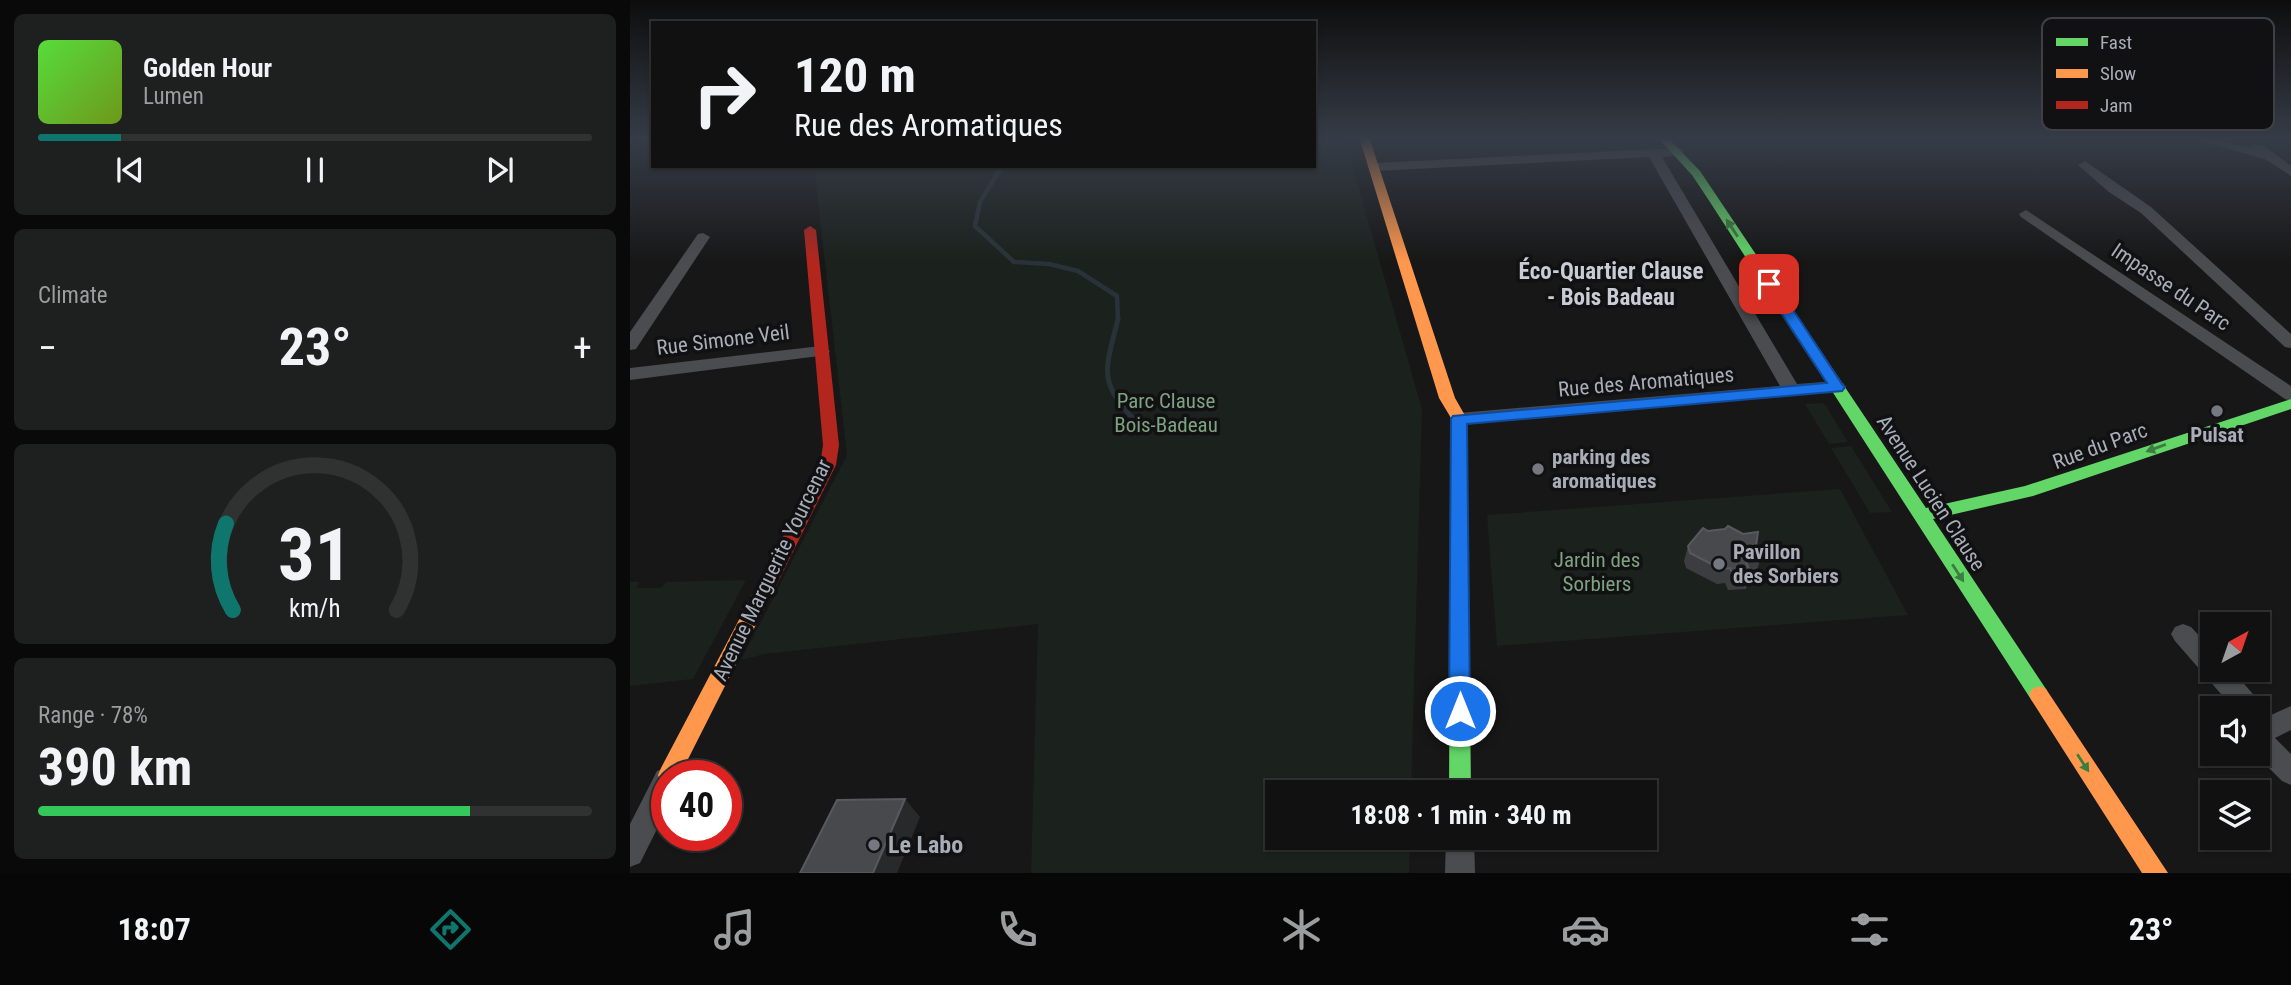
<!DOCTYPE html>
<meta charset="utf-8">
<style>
body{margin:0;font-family:"Roboto Condensed",sans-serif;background:#1e1f1f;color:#f1f3f6;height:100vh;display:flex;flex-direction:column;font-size:26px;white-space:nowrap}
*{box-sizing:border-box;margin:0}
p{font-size:23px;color:#9c9d9f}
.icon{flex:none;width:38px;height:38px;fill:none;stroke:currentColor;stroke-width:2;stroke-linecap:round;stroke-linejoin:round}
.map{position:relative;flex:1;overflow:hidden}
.details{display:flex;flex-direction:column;gap:14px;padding:14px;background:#090909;width:630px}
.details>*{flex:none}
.hud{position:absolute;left:21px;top:21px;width:665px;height:147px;border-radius:0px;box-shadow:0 2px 5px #0004,0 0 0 2px #303131;background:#111;color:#f1f3f6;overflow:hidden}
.needle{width:46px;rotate:40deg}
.tools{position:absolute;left:1570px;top:612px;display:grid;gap:14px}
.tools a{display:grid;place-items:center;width:70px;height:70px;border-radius:0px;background:#111;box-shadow:0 2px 5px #0004,0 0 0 2px #303131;font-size:35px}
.speed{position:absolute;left:21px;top:760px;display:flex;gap:14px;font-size:35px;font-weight:700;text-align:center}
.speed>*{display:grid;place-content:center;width:91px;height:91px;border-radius:50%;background:#111;box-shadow:0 2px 5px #0004,0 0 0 2px #303131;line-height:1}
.speed .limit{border:10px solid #d22;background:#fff;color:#111}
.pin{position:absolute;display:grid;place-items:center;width:60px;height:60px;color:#fff;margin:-30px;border-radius:14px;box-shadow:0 4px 10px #0006}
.me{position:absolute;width:77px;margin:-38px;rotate:0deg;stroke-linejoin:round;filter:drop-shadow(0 0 5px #0008)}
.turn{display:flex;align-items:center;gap:24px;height:147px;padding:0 28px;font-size:32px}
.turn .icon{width:91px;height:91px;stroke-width:2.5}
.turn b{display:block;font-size:49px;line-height:60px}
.big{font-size:52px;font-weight:700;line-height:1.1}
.details .card{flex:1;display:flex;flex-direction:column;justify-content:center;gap:10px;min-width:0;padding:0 24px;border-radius:10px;background:#1e1f1f}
.details .dial{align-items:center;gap:0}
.dial svg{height:182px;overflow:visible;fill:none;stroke:#303131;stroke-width:7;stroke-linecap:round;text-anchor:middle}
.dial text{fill:#f1f3f6;stroke:none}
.song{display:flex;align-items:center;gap:21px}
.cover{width:84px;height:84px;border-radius:10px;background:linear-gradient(135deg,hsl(110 70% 55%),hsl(80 70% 35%))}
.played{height:7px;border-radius:4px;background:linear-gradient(90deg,#0f766e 15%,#303131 15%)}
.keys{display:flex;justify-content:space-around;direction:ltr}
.heat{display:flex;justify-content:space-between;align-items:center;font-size:38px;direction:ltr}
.charge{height:10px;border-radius:5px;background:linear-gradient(90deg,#34c759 78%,#303131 0)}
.trip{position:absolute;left:635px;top:780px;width:392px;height:70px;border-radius:0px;background:#111;box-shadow:0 2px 5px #0004,0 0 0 2px #303131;font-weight:700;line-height:70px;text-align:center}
.tabs{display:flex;height:112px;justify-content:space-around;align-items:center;background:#070707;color:#9c9d9f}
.tabs .icon{width:49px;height:49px}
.tabs .selected{color:#0f766e}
.tabs b{font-size:32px;color:#f1f3f6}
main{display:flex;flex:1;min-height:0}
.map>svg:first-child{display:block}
.green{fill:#1b211c}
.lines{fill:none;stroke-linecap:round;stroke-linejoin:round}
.stream-far1{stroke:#2a3239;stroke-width:4.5}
.stream{stroke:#2a3239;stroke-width:5}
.street{fill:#4b4c50;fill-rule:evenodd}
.fast{fill:#63d668;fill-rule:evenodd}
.slow{fill:#ff974d;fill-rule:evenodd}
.jam{fill:#b3261e;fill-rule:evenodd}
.wall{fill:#3c3d40}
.shaded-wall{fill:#28292a}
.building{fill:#48494d;stroke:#57595e;stroke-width:2}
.oneway{fill:#3e7d42}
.route{fill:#1a73e8;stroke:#114b97;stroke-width:2}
.poi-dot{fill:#757880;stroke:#111113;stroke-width:2.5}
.labels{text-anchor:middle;stroke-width:7;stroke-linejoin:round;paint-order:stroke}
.street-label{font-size:21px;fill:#a8adb8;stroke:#111113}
.park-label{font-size:21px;fill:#7fa381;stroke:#111113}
.poi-label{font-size:21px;font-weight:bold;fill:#a8adb8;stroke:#111113;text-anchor:start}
.neighbourhood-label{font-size:23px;font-weight:bold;fill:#c9ccd4;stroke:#111113}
.near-poi-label{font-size:24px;font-weight:bold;fill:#a8adb8;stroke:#111113;text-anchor:start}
.key{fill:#111113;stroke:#3e4045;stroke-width:2}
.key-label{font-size:19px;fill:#a8adb8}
</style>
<main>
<section class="details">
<div class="card">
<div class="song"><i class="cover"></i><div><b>Golden Hour</b><p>Lumen</p></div></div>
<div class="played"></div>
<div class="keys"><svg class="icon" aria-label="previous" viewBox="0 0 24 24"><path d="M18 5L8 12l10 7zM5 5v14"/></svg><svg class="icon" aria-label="pause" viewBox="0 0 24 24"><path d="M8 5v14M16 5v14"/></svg><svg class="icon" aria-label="next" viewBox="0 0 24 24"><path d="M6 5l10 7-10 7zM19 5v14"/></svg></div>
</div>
<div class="card"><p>Climate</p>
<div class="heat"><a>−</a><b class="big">23°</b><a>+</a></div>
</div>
<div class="card dial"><svg viewBox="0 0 100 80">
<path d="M14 69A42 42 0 1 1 86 69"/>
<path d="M14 69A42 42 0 0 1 11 31" stroke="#0f766e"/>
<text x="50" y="56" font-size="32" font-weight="700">31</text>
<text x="50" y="72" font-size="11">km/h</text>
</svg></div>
<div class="card"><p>Range · 78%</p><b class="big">390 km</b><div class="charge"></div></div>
</section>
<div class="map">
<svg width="1661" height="873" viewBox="0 0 1661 873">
<rect width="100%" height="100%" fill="#171717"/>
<path class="green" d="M 684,140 L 715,140 L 792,409 L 781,793 L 648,793 L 648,838 L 780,838 L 779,873 L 401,873 L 408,624 L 135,654 L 111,660 L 217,455 L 184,166 L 684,166 Z
M 1194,403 L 1218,442 L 1199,444 L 1175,404 Z
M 1221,446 L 1262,512 L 1240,513 L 1201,448 Z
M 1210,489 L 1278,615 L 867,646 L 857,515 Z
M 116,580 L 63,679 L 0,686 L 0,582 L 10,582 L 6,588 L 31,588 L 36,582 Z"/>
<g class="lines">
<path class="stream-far1" d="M 372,166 L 350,202 L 345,226 L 384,262 L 419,264 L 448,271 L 487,296 L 488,321"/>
<path class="stream" d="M 488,319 C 474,375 468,381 509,425"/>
<path class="street" d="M 1566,140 L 1586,140 L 1622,148 L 1623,145 L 1633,145 L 1661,166 L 1661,176 L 1635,159 Z
M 1048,148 L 1053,149 L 1053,155 L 1032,157 L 1167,384 L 1207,381 L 1213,383 L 1216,387 L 1213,391 L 829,425 L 822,423 L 820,419 L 822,415 L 829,413 L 1150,386 L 1019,157 L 744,171 L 737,167 L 744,163 Z
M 1455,161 L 1521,207 L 1661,334 L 1661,348 L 1655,347 L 1511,213 L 1479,192 L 1448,165 Z
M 1396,210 L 1661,386 L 1661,401 L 1655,399 L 1391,217 L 1389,214 Z
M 73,233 L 80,237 L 6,349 L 0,350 L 0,332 L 68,234 Z
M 191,346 L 200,351 L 197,355 L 0,380 L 0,368 Z
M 1553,624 L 1561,627 L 1582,649 L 1582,670 L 1602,670 L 1629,701 L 1633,709 L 1629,717 L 1628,709 L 1604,709 L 1545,641 L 1541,634 L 1545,627 Z
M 1661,706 L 1661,730 L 1645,738 L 1661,754 L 1661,785 L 1652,781 L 1625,754 L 1628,721 Z
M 37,767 L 47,771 L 48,775 L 37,775 L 37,809 L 10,863 L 0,867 L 0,824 L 27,771 Z
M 816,838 L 844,838 L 845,873 L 815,873 Z"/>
<path class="fast" d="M 1030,140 L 1040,140 L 1070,171 L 1296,508 L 1395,486 L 1661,399 L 1661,409 L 1403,496 L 1303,519 L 1416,689 L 1419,695 L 1416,701 L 1409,704 L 1402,701 L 1078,199 L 1062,175 Z
M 829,414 L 837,419 L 841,793 L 819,793 L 821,419 Z"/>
<path class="slow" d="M 730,140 L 740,140 L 825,398 L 837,419 L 834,423 L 824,423 L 809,398 Z
M 138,576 L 145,578 L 147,583 L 50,775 L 37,775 L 37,785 L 31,782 L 28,775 L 31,768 L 131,578 Z
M 1409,686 L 1416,689 L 1538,873 L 1512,873 L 1402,701 L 1399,695 L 1402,689 Z"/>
<path class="jam" d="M 180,226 L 186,230 L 209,445 L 206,465 L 145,588 L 138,590 L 131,588 L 129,583 L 190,465 L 193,445 L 174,230 Z"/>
</g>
<path class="wall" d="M 1078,531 L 1126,546 L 1131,558 L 1126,573 L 1120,573 L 1116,589 L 1098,590 L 1095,583 L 1087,584 L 1056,568 L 1054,561 L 1058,546 Z"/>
<path class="shaded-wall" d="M 275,799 L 290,817 L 267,873 L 243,873 Z"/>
<path class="building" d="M 1098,526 L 1113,534 L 1128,532 L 1126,546 L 1131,558 L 1115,559 L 1121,574 L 1103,576 L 1100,568 L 1091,569 L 1060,553 L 1058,546 L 1073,528 L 1078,531 L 1095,529 Z
M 275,799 L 243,873 L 170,873 L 207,800 Z"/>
<defs><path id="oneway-solid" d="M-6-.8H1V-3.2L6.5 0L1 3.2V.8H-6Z" transform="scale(1.75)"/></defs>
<g class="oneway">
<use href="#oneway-solid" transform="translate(1102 228) rotate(-123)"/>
<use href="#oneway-solid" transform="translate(1526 448) rotate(160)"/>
<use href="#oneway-solid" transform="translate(1328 573) rotate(57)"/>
<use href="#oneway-solid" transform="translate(1453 763) rotate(57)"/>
</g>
<linearGradient id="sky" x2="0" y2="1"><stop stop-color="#0d0d0d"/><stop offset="0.53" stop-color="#363c47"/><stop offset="1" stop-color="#363c47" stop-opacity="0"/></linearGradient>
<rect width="1661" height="262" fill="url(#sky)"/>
<path class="route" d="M 1139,280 L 1144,281 L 1212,384 L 1215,387 L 1212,391 L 837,424 L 840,711 L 837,718 L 830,721 L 822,718 L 819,711 L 821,419 L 823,416 L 1197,383 L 1132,284 Z"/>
<g class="poi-dot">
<circle cx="1587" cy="411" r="7"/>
<circle cx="908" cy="469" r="7"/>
<circle cx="1089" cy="564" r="7"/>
<circle cx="244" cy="845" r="7"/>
</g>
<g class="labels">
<g class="street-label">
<text transform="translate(1541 287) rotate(34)" y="7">Impasse du Parc</text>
<text transform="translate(93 340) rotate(-7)" y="7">Rue Simone Veil</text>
<text transform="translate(1016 382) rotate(-5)" y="7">Rue des Aromatiques</text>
<text transform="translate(1470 446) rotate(-20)" y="7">Rue du Parc</text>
<text transform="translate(1301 493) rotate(57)" y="7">Avenue Lucien Clause</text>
<text transform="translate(142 570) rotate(-64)" y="7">Avenue Marguerite Yourcenar</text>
</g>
<g class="park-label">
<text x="536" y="408">Parc Clause<tspan x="536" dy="24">Bois-Badeau</tspan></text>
<text x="967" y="567">Jardin des<tspan x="967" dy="24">Sorbiers</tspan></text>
</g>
<g class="poi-label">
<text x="1587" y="442" text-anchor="middle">Pulsat</text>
<text x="922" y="464">parking des<tspan x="922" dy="24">aromatiques</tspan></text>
<text x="1103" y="559">Pavillon<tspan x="1103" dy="24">des Sorbiers</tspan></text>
</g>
<g class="neighbourhood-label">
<text x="981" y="279">Éco-Quartier Clause<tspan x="981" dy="26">- Bois Badeau</tspan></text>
</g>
<g class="near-poi-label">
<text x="258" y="853">Le Labo</text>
</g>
</g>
<rect x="1412" y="18" width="232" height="112" rx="10" class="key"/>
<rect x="1426" y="38" width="32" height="8" fill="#63d668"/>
<rect x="1426" y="69" width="32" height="9" fill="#ff974d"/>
<rect x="1426" y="101" width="32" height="8" fill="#b3261e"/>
<g class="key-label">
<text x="1470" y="49">Fast</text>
<text x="1470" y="80">Slow</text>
<text x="1470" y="112">Jam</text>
</g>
</svg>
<div class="tools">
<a><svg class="needle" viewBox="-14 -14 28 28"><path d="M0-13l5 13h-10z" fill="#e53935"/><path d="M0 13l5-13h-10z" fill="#9c9d9f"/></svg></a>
<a><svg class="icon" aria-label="sound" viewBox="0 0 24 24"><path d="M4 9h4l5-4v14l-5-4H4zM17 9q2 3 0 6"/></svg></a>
<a><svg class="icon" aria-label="layers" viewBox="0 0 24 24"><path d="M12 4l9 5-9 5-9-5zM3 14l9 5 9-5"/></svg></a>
</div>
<div class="speed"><div class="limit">40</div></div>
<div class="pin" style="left:1139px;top:284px;background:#d93025"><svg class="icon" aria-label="arrive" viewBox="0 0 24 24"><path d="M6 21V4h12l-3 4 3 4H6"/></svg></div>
<svg class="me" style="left:830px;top:711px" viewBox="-20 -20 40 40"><circle r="17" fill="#1a73e8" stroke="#fff" stroke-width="3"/><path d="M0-11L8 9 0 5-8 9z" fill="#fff"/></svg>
<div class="trip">18:08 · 1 min · 340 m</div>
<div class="hud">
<div class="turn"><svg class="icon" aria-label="right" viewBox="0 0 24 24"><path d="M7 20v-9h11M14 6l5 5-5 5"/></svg><div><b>120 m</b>Rue des Aromatiques</div></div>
</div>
</div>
</main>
<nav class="tabs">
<b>18:07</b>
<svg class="icon selected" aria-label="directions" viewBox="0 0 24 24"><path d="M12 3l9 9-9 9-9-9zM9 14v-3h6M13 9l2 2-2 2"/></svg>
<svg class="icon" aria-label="music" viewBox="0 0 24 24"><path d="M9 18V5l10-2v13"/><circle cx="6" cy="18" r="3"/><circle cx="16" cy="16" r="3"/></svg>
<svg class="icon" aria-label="phone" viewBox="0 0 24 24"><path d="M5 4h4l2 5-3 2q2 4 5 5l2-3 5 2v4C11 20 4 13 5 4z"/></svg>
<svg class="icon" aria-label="climate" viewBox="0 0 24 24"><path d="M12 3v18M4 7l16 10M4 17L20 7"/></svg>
<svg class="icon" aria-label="car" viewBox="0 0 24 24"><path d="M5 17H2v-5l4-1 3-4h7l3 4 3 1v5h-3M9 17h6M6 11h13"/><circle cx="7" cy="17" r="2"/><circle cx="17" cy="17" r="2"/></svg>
<svg class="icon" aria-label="filters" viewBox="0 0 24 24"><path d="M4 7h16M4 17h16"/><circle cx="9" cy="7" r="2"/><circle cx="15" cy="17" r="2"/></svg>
<b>23°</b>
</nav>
